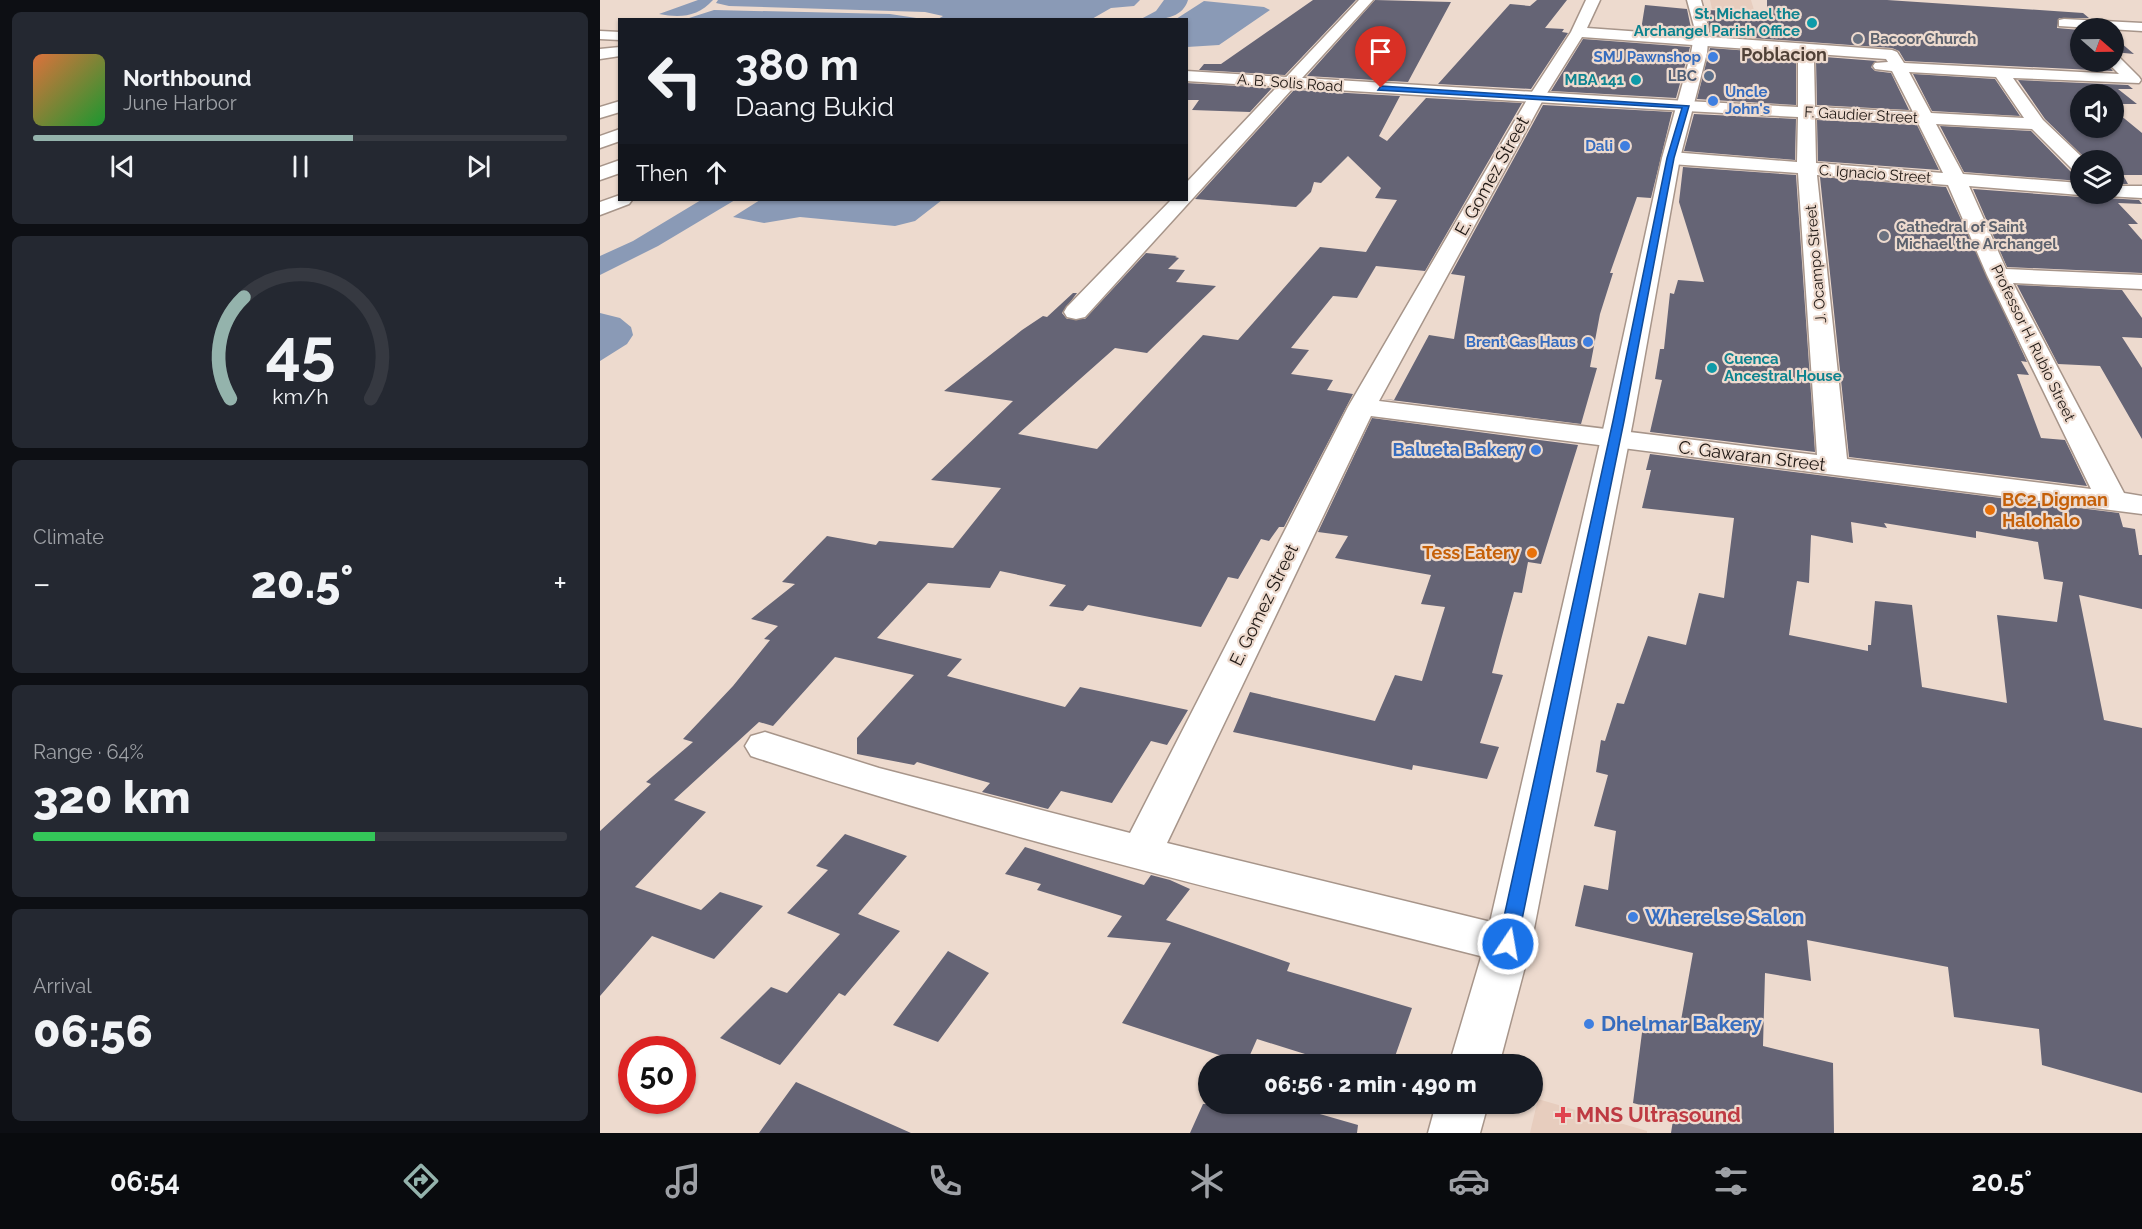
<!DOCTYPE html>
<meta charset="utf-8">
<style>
body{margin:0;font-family:Raleway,sans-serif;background:#242831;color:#f1f3f6;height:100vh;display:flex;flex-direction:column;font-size:22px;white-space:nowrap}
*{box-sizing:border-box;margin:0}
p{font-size:20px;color:#9ea1a6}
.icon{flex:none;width:33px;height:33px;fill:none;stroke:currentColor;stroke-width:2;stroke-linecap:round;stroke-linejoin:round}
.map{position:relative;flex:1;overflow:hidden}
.details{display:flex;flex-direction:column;gap:12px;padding:12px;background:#0d0f14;width:600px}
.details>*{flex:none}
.guide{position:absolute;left:18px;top:18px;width:570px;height:183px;border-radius:0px;box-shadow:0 2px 4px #0004;background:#171b24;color:#f1f3f6;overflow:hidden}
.needle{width:39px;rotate:110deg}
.buttons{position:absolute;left:1470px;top:18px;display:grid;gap:12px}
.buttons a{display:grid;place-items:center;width:54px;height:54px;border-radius:50%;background:#171b24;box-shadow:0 2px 4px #0004;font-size:30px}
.speed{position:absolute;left:18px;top:1036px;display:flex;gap:12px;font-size:30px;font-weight:700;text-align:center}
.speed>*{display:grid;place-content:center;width:78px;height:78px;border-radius:50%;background:#171b24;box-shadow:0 2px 4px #0004;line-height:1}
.speed .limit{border:9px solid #d22;background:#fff;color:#111}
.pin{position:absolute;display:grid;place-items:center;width:51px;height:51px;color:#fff;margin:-62px -26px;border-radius:50% 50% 50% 0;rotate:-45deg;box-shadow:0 0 6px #0007}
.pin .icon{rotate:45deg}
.me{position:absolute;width:66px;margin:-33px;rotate:12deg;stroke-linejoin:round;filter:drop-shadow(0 0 4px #0008)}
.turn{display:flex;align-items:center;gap:21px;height:126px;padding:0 18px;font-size:27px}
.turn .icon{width:78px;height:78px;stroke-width:2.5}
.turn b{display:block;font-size:42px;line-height:51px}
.then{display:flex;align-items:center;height:57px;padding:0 18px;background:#0003;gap:12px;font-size:22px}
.big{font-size:45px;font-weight:800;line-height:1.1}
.details .tile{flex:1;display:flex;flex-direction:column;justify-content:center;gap:9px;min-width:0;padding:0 21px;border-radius:9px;background:#242831}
.details .dial{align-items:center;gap:0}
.dial svg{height:156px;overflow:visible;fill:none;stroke:#363941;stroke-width:7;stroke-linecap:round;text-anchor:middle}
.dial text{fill:#f1f3f6;stroke:none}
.song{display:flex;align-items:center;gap:18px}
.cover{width:72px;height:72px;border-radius:9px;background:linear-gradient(135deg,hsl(20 70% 55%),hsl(130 70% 35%))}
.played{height:6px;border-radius:3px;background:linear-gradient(90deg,#94b3ac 60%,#363941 60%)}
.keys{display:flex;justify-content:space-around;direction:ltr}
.heat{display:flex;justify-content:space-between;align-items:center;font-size:33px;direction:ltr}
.charge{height:9px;border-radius:4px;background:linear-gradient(90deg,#34c759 64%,#363941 0)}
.trip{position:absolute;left:598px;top:1054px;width:345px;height:60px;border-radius:30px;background:#171b24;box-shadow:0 2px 4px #0004;font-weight:800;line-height:60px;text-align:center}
.dock{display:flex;height:96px;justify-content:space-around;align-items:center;background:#090b0e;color:#9ea1a6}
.dock .icon{width:42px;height:42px}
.dock .current{color:#94b3ac}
.dock b{font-size:27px;color:#f1f3f6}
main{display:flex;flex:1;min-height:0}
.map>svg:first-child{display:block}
.built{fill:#e7cdbe}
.water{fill:#8a9ab6}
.building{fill:#656475;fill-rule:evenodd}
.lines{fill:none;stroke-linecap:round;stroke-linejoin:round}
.minor-casing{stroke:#a7958a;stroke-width:3}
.tertiary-casing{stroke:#a7958a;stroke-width:3}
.secondary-casing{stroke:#a7958a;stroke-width:3}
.minor{fill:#fff;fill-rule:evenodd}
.tertiary{fill:#fff;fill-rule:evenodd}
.secondary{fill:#fff;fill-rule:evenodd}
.route{fill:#1a73e8;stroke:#114b97;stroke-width:1.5}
.culture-dot{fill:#0f9aa8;stroke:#eddace;stroke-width:2}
.worship-dot{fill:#6b7280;stroke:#eddace;stroke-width:2}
.shop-dot{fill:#3f7fe0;stroke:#eddace;stroke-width:2}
.service-dot{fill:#5c6f8a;stroke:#eddace;stroke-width:2}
.food-dot{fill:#e8710a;stroke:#eddace;stroke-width:2}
.health-dot{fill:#e0444e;stroke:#eddace;stroke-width:2}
.labels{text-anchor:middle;stroke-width:4.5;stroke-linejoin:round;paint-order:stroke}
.far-culture-label{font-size:15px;font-weight:bold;fill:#0d838f;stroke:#eddace;text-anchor:end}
.far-worship-label{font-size:15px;font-weight:bold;fill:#5b616d;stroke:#eddace;text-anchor:start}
.far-shop-label{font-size:15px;font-weight:bold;fill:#366cbe;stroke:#eddace;text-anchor:end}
.far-service-label{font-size:15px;font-weight:bold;fill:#4e5e75;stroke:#eddace;text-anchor:end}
.far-street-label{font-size:15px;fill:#1e1713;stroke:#eddace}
.far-quarter-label{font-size:18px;font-weight:bold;fill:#504137;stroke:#eddace}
.street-label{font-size:18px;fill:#1e1713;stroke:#eddace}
.shop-label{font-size:18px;font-weight:bold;fill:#366cbe;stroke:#eddace;text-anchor:end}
.food-label{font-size:18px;font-weight:bold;fill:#c56008;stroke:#eddace;text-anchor:start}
.near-shop-label{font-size:21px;font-weight:bold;fill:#366cbe;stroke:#eddace;text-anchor:start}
.near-health-label{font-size:21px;font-weight:bold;fill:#be3a42;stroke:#eddace;text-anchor:start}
</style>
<main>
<section class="details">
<div class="tile">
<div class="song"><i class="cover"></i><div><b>Northbound</b><p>June Harbor</p></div></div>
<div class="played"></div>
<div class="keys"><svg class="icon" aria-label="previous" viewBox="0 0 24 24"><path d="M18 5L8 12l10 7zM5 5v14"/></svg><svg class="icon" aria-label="pause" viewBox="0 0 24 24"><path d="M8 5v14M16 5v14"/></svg><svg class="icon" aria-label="next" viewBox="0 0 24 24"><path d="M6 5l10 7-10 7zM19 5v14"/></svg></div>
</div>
<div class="tile dial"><svg viewBox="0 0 100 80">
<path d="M14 69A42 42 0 1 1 86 69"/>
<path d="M14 69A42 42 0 0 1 21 17" stroke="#94b3ac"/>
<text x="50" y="56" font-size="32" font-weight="700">45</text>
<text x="50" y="72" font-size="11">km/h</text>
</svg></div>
<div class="tile"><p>Climate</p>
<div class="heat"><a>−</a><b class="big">20.5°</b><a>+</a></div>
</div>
<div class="tile"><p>Range · 64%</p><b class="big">320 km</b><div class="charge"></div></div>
<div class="tile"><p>Arrival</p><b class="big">06:56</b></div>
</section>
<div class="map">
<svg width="1542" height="1133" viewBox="0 0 1542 1133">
<rect width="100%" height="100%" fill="#eddace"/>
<path class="built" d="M 1110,0 L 1151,0 L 1154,10 L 1112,9 Z
M 938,1099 L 1047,1131 L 1047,1133 L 930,1133 Z"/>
<path class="water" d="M 98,0 L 113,0 C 98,17 80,18 59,14 Z
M 118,0 L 540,0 L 534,6 L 511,8 L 490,20 L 338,19 L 343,16 L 325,12 L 129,6 L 116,3 Z
M 564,0 L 588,0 C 582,20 558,20 541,19 L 556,11 Z
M 604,1 L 664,7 L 670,10 L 619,45 L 587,47 L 586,20 L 576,19 Z
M 114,10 L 290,14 L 323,19 L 86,19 Z
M 101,200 L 135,200 L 58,246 L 0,275 L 0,256 L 33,241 Z
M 160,200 L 178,201 L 342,200 L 315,221 L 295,226 L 200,217 L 164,223 L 133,217 Z
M 0,313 L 20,318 L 31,327 L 33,335 L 27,344 L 0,361 Z"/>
<path class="building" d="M 713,0 L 756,0 L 685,75 L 599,70 L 604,64 L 621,64 Z
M 775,0 L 851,2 L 808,82 L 707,76 Z
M 937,0 L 967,0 L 945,28 L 964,29 L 962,32 L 968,33 L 931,89 L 838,84 L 910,4 L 930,6 Z
M 1167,0 L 1287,0 L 1483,13 L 1489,18 L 1459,18 L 1457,28 L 1480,30 L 1480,62 L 1505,62 L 1513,71 L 1305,61 L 1299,51 L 1292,48 L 1111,35 L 1106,10 L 1163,12 L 1167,11 Z
M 1045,5 L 1087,9 L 1092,33 L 1041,30 Z
M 1514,37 L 1534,54 L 1514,52 Z
M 983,39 L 1090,47 L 1076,98 L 951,91 Z
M 1110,48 L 1202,55 L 1196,60 L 1196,105 L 1097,99 Z
M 1212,56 L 1277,61 L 1271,67 L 1275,71 L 1291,73 L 1309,110 L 1217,105 L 1216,60 Z
M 1313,74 L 1395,79 L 1420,116 L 1332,111 Z
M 1418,80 L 1528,85 L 1533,89 L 1518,89 L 1537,104 L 1514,104 L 1514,94 L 1480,94 L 1480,128 L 1514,128 L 1514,110 L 1542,133 L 1542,175 L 1523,175 L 1528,184 L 1514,184 L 1514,160 L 1487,160 L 1445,119 Z
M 586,83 L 672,88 L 650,112 L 592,110 L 599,100 L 586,100 Z
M 694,90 L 800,96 L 779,136 L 787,141 L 826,98 L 922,103 L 825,271 L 776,266 L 757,298 L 733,296 L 691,348 L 709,350 L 691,374 L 733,380 L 727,390 L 753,394 L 684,527 L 679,527 L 669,541 L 661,539 L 638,579 L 628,577 L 601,627 L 488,605 L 483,611 L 449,606 L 466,585 L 400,571 L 390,588 L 328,583 L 277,638 L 362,659 L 347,676 L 465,707 L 480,687 L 588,710 L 567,745 L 551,741 L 512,803 L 461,791 L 448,809 L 382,792 L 390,783 L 317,762 L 314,765 L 257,754 L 257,738 L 314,675 L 235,657 L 173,726 L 159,722 L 74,800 L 106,812 L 35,887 L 101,910 L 120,892 L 163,906 L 114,959 L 52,936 L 0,996 L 0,831 L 51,784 L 46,782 L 93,742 L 83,739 L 133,686 L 170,640 L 164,639 L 178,626 L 151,619 L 195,584 L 182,582 L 227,536 L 276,545 L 279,541 L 353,548 L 401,488 L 331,480 L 413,401 L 344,391 L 422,330 L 443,316 L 447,317 L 473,293 L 477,293 L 462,313 L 467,319 L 485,319 L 546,253 L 577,256 L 575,257 L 579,258 L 568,269 L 585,270 L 576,282 L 616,286 L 547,353 L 515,348 L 418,434 L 497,449 L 603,335 L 638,340 L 720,247 L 766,252 L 797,200 L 775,198 L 781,188 L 748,156 L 721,183 L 714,182 L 711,192 L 696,207 L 595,199 Z
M 943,105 L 1072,112 L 1051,198 L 1037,197 L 1010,273 L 1013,273 L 1000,314 L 990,367 L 997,368 L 981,424 L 783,399 L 794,400 L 829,335 L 854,339 L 865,276 L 851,274 Z
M 1094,114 L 1196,119 L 1195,160 L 1084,151 Z
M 1217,120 L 1317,125 L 1339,170 L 1218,161 Z
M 1340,126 L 1431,131 L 1471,172 L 1480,174 L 1480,181 L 1364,172 Z
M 1083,167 L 1196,175 L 1215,452 L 1050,432 L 1062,380 L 1055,379 L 1060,349 L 1064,349 L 1070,293 L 1074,294 L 1078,280 L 1104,282 L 1079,202 Z
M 1220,177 L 1346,187 L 1427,362 L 1421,361 L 1429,375 L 1417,374 L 1441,438 L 1465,440 L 1487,486 L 1249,457 Z
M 1373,189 L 1480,197 L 1488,194 L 1503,194 L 1507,198 L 1539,200 L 1542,204 L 1518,203 L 1538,224 L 1528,224 L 1542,240 L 1542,273 L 1407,267 Z
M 1417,285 L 1522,290 L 1542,318 L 1542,338 L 1522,337 L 1542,368 L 1542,439 L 1500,366 L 1458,364 Z
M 772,418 L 978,445 L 941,564 L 928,562 L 922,593 L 914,592 L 892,673 L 903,675 L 880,743 L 899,747 L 887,779 L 813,765 L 812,770 L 633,732 L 650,692 L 775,721 L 795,675 L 822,681 L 845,607 L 821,604 L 831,575 L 735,558 L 748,536 L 718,532 Z
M 1050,454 L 1519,513 L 1523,527 L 1535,529 L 1539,555 L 1542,555 L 1542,609 L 1479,595 L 1504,720 L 1542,728 L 1542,1093 L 1442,1065 L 1439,1029 L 1354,1017 L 1348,967 L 1207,940 L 1211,981 L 1165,973 L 1163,1046 L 1233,1063 L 1234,1133 L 1071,1133 L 1074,1114 L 1033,1103 L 1044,1017 L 1080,1026 L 1093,953 L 975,926 L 984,885 L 1008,890 L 1016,831 L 994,826 L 1008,775 L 996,772 L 1001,740 L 1005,741 L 1017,703 L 1024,704 L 1048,636 L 1086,645 L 1099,593 L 1124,598 L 1134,518 L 1042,508 L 1051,470 L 1046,470 ZM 1251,522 L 1287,528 L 1284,523 L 1376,538 L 1376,531 L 1438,542 L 1444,579 L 1463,582 L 1457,622 L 1397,615 L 1407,703 L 1322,687 L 1312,605 L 1275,601 L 1271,645 L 1268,645 L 1268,651 L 1189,635 L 1197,581 L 1209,583 L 1211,535 L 1253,543 Z
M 245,834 L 307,856 L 247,927 L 258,914 L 300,931 L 245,996 L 239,993 L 180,1065 L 120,1038 L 171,987 L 187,993 L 240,934 L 187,913 L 228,870 L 216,866 Z
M 425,847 L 544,885 L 551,875 L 570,880 L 590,889 L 566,920 L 690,963 L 687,971 L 812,1008 L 792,1065 L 740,1065 L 657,1039 L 646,1064 L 522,1023 L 571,943 L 507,937 L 522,916 L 437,890 L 441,884 L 405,874 Z
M 348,951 L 389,973 L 338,1042 L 293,1025 Z
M 196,1082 L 311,1133 L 159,1133 Z
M 603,1104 L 685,1104 L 758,1125 L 757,1133 L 590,1133 Z"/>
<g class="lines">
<g class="minor-casing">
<path id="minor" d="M 759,0 L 773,0 L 485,317 L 476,319 L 467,317 L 464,312 L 467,307 L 571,200 L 586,200 L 586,183 Z
M 986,0 L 1000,0 L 987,28 L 1292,50 L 1297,52 L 1304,63 L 1519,74 L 1507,62 L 1514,62 L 1514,55 L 1519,57 L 1539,77 L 1541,80 L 1539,83 L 1413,78 L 1443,120 L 1485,160 L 1480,160 L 1480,172 L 1473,170 L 1432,129 L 1336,124 L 1363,174 L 1480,183 L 1480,194 L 1486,194 L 1480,195 L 1369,186 L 1406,269 L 1542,275 L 1542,289 L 1413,283 L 1524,493 L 1542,496 L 1542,514 L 771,416 L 567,843 L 924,930 L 931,944 L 924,958 L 908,963 C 655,899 400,838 151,756 L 145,746 L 151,736 L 165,732 L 279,768 L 530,833 L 748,407 L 928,98 L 971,32 ZM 982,37 L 1286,59 L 1288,62 L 1275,63 L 1273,66 L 1275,69 L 1292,71 L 1313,112 L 1215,107 L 1214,60 L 1206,55 L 1198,60 L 1198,107 L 1086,101 L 1077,106 L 1086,111 L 1198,117 L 1197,162 L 1071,152 L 1062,158 L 1071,164 L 1198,173 L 1217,455 L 779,401 L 944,98 ZM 1309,72 L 1396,77 L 1424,118 L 1331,113 ZM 1215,118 L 1318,123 L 1343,173 L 1216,163 ZM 1217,175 L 1348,185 L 1387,275 L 1491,489 L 1247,459 Z
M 1464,19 L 1542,23 L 1542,31 L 1459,26 L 1459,20 Z
M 20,47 L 20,56 L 0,59 L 0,49 Z
M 20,101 L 20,112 L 0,118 L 0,107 Z
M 20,129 L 20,141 L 0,148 L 0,136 Z
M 20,160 L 20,173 L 0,180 L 0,167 Z
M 1514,186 L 1542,186 L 1542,198 L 1507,196 L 1505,194 L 1514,194 Z
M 20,195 L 20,200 L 32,200 L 29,204 L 0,215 L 0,202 Z"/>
</g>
<g class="tertiary-casing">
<path id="tertiary" d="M 0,31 L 20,32 L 20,40 L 0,39 Z
M 586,71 L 1086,101 L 1095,106 L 1086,111 L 586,81 Z"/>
</g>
<g class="secondary-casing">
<path id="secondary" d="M 1087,0 L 1101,0 L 1109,30 L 1107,53 L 1080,158 L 1033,421 L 931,944 L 899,1065 L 849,1065 L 885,944 L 1005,421 L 1062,158 L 1091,53 L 1095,30 Z
M 836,1104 L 888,1104 L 880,1133 L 828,1133 Z"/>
</g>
<use href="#minor" class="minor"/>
<use href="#tertiary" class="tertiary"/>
<use href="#secondary" class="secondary"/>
</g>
<path class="route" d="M 781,86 L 1089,106 L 1074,158 L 1024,421 L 917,944 L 915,950 L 908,952 L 901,950 L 898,944 L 1013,421 L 1067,158 L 1082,108 L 778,90 Z"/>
<g class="culture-dot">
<circle cx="1212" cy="23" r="6"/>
<circle cx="1036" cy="80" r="6"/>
<circle cx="1112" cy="368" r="6"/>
</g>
<g class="worship-dot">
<circle cx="1258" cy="39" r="6"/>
<circle cx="1284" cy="236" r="6"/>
</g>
<g class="shop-dot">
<circle cx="1113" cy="57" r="6"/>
<circle cx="1113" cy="101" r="6"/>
<circle cx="1025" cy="146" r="6"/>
<circle cx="988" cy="342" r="6"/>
<circle cx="936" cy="450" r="6"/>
<circle cx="1033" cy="917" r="6"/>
<circle cx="989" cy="1024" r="6"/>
</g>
<circle class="service-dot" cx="1109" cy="76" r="6"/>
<g class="food-dot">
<circle cx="1390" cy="510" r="6"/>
<circle cx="932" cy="553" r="6"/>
</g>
<path class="health-dot" d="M960 1106h6v6h6v6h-6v6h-6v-6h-6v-6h6z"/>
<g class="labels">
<g class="far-culture-label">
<text x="1200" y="19">St. Michael the<tspan x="1200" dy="17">Archangel Parish Office</tspan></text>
<text x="1024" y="85">MBA 141</text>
<text x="1124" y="364" text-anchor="start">Cuenca<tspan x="1124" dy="17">Ancestral House</tspan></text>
</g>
<g class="far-worship-label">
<text x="1270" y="44">Bacoor Church</text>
<text x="1296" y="232">Cathedral of Saint<tspan x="1296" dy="17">Michael the Archangel</tspan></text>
</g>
<g class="far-shop-label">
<text x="1101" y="62">SMJ Pawnshop</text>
<text x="1125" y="97" text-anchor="start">Uncle<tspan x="1125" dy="17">John's</tspan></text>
<text x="1013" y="151">Dali</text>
<text x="976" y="347">Brent Gas Haus</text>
</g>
<g class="far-service-label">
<text x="1097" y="81">LBC</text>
</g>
<g class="far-street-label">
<text transform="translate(690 83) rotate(4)" y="5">A. B. Solis Road</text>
<text transform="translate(1261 115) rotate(3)" y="5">F. Gaudier Street</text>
<text transform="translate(1275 174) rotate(4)" y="5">C. Ignacio Street</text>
<text transform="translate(1216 264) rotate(-95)" y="5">J. Ocampo Street</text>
<text transform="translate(1433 343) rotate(64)" y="5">Professor H. Rubio Street</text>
</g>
<g class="far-quarter-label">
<text x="1184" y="61">Poblacion</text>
</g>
<g class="street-label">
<text transform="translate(892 176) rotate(-61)" y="6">E. Gomez Street</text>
<text transform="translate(1152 456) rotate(7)" y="6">C. Gawaran Street</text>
<text transform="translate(664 605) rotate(-64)" y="6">E. Gomez Street</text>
</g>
<g class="shop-label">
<text x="924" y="456">Balueta Bakery</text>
</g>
<g class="food-label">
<text x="1402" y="506">BC2 Digman<tspan x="1402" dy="21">Halohalo</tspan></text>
<text x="920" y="559" text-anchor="end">Tess Eatery</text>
</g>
<g class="near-shop-label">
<text x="1045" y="924">Wherelse Salon</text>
<text x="1001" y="1031">Dhelmar Bakery</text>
</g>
<g class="near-health-label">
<text x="976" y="1122">MNS Ultrasound</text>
</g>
</g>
</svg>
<div class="buttons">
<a><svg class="needle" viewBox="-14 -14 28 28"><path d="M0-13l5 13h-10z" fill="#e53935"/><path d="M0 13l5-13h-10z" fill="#9ea1a6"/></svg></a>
<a><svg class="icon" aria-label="sound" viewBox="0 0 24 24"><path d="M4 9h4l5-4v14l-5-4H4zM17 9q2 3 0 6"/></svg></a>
<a><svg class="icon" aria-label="layers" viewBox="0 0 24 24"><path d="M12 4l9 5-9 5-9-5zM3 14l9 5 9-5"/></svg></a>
</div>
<div class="speed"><div class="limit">50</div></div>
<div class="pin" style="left:781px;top:88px;background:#d93025"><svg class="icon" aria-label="arrive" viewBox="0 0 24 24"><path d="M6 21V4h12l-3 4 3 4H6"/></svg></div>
<svg class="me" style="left:908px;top:944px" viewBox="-20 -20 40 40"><circle r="17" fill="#1a73e8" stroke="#fff" stroke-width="3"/><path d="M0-11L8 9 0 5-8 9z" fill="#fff"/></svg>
<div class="trip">06:56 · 2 min · 490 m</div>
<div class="guide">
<div class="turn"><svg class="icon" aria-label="left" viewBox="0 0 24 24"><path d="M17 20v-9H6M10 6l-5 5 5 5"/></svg><div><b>380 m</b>Daang Bukid</div></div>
<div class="then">Then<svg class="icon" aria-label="ahead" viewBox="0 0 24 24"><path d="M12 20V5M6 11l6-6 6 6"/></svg></div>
</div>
</div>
</main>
<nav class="dock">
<b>06:54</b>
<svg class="icon current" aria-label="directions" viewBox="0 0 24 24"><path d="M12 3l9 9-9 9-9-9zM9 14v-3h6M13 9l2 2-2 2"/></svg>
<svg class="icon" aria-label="music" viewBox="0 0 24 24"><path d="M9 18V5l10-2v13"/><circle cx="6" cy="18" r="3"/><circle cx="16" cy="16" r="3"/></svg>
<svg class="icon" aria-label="phone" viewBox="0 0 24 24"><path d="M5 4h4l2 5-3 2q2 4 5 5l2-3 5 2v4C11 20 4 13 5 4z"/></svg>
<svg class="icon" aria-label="climate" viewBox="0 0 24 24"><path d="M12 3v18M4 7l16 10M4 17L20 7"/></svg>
<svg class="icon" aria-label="car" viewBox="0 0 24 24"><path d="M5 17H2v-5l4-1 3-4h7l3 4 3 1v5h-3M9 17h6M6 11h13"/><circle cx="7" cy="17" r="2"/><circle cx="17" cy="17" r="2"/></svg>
<svg class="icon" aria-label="filters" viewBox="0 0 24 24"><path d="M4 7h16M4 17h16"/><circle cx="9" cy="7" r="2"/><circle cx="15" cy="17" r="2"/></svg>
<b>20.5°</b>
</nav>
